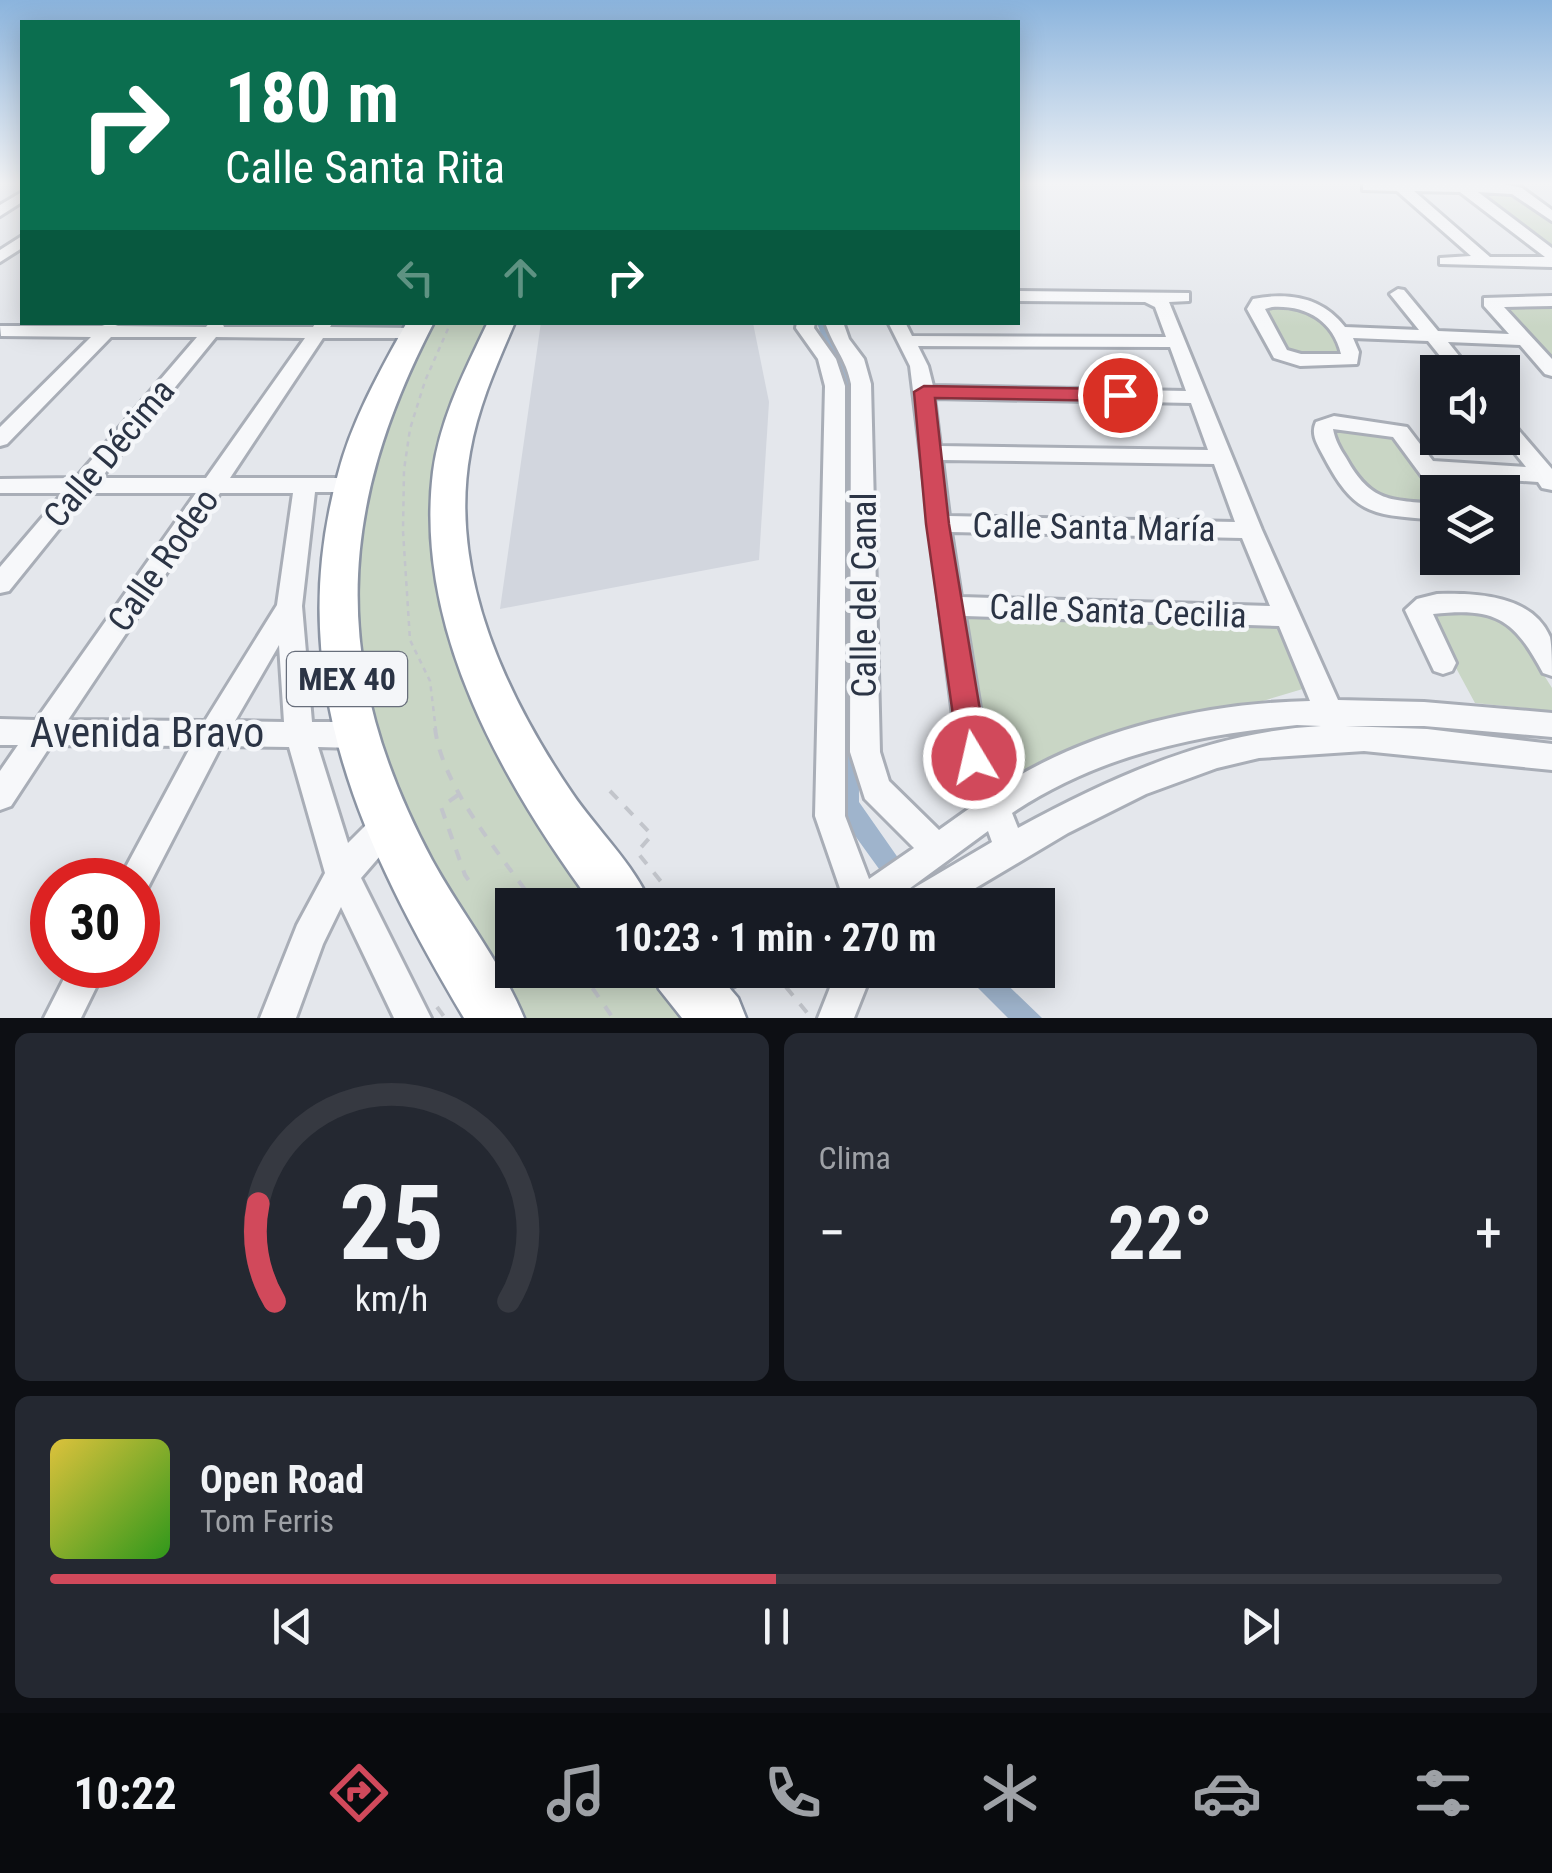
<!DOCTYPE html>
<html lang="es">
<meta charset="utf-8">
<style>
body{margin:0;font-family:"Roboto Condensed",sans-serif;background:#242831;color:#f1f3f6;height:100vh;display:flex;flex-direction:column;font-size:38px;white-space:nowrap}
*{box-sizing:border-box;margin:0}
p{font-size:32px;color:#9ea1a6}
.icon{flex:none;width:55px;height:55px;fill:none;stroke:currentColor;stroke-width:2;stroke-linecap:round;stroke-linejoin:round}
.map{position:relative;height:1018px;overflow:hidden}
.drawer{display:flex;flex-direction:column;gap:15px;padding:15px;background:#0d0f14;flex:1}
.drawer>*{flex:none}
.hud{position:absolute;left:20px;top:20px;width:1000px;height:305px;border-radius:0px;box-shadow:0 5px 25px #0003;background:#0b6e4f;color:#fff;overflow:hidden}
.tools{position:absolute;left:1420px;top:355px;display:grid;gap:20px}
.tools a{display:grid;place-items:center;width:100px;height:100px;border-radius:0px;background:#171b24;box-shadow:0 5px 25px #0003;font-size:50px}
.speed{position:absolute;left:30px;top:858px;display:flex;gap:20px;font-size:50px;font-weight:700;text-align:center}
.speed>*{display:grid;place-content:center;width:130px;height:130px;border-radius:50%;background:#171b24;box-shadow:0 5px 25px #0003;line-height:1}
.speed .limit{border:15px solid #d22;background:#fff;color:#111}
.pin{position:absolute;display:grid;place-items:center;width:85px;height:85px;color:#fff;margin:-42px;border:5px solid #fff;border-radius:50%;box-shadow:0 2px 10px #0007}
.me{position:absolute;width:110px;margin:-55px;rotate:351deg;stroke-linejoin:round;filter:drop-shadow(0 0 8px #0008)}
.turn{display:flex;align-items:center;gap:35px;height:210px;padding:0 40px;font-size:45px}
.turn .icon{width:130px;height:130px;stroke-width:2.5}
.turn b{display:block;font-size:70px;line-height:85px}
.lanes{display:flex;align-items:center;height:95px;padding:0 40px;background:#0003;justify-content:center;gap:50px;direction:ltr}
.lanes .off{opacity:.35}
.big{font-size:75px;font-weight:700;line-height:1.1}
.drawer .card{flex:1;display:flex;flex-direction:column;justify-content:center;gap:15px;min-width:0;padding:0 35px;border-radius:15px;background:#242831}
.drawer .dial{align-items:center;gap:0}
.dial svg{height:260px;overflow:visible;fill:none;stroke:#363941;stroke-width:7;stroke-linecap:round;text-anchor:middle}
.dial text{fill:#f1f3f6;stroke:none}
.song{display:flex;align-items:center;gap:30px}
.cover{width:120px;height:120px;border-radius:15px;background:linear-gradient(135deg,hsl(50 70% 55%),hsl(110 70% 35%))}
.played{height:10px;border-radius:5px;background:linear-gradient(90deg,#d1495b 50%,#363941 50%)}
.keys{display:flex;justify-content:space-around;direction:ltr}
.heat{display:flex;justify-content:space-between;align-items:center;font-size:55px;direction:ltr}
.drawer .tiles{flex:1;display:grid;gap:15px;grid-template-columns:1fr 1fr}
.card:last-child{grid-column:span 2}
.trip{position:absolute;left:495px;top:888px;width:560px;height:100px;border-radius:0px;background:#171b24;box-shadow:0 5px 25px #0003;font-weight:700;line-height:100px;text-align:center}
.dock{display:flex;height:160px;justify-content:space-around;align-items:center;background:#090b0e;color:#9ea1a6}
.dock .icon{width:70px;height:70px}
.dock .current{color:#d1495b}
.dock b{font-size:45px;color:#f1f3f6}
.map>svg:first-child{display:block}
.built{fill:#d2d6de}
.green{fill:#c9d6c5}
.water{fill:#9fb4cc}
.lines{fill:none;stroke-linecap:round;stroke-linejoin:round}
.minor-casing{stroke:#a9aeb7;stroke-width:6}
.highway-casing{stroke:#8b94a3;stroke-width:5}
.path-far1{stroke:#c2c5cb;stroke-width:2.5;stroke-dasharray:5 5;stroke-linecap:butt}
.path{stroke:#c2c5cb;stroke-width:4;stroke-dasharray:11 11;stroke-linecap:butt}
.minor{fill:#f7f8fa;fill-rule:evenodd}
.highway{fill:#fff;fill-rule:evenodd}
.route{fill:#d1495b;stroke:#882f3b;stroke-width:2.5}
.labels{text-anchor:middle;stroke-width:9;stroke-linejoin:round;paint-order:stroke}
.shield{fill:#f4f6f9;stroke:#676e7b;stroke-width:2.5}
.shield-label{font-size:32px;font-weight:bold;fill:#2b3445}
.street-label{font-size:35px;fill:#2b3445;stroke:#f4f6f9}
.near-street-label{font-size:42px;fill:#2b3445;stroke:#f4f6f9}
</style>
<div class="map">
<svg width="1552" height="1018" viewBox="0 0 1552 1018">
<rect width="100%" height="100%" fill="#e4e7ec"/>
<path class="built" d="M 541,322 L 753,323 L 769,402 L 759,560 L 500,609 Z"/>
<path class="green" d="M 1476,191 L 1510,192 L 1552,222 L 1552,251 Z
M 1260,304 L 1313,306 L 1346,355 L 1289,352 Z
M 1507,306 L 1552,306 L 1552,358 Z
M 424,323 L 500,323 L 458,431 L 460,622 L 621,905 L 512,905 L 512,970 L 671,970 L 711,1018 L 507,1018 L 360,736 L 350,509 Z
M 1330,426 L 1391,429 L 1437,502 L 1371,497 Z
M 1423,607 L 1506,614 L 1552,688 L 1552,711 L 1475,703 Z
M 958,615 L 1280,623 L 1306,688 L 1019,774 L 988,740 Z"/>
<path class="water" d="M 817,323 L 827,323 L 851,363 L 858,458 L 859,802 L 931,905 L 905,905 L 843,819 L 846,398 L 840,363 L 823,340 Z
M 960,970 L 992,970 L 1042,1018 L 1008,1018 Z"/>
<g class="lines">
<g class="minor-casing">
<path id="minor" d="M 1363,184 L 1505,184 L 1522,188 L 1552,210 L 1552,221 L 1512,194 L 1478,192 L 1552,248 L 1552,267 L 1440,264 L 1440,258 L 1471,256 L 1397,191 L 1363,190 ZM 1414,191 L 1460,192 L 1545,257 L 1490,257 Z
M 22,192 L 22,202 L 0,216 L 0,205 Z
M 22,236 L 22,248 L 0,262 L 0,250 Z
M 1398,289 L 1404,290 L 1438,331 L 1509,334 L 1484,306 L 1484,298 L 1552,296 L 1552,306 L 1504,307 L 1552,359 L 1552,376 L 1545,374 L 1520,345 L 1448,342 L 1472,372 L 1453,372 L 1428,341 L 1353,338 L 1359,352 L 1357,364 L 1300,366 L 1274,358 L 1247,309 L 1253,299 C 1289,292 1322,297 1345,327 L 1419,330 L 1390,294 ZM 1272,307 C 1305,305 1333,320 1341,354 L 1301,354 L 1287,350 L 1265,309 Z
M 1018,291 L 1189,293 L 1189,301 L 1169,302 L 1262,530 L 1338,700 L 1424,702 L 1552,713 L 1552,737 L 1424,726 L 1345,726 L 1427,729 L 1552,744 L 1552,770 L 1364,751 L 1259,758 L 1217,768 L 1146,794 L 1068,833 L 947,905 L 901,905 L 906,893 L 914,888 L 992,842 L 988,831 L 887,905 L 839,905 L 843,897 L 815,816 L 825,386 L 818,359 L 796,328 L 797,322 L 815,322 L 814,328 L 836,359 L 845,386 L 845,816 L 869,879 L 914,848 L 865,799 L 850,752 L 851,384 C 846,358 833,347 825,322 L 843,322 L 849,339 L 864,359 L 871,384 L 880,752 L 889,781 L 939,830 L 977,803 L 958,757 L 910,366 L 888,322 L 905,322 L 912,336 L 1166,337 L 1155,307 L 1145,302 L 1018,301 ZM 918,346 L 1170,347 L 1186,391 L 933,386 L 928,366 ZM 934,398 L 1191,403 L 1208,450 L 940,446 ZM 942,460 L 1214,464 L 1235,522 L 949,516 ZM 951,532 L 1242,538 L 1270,606 L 961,597 ZM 965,616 L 1279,626 L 1310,701 C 1204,703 1091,729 1000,787 L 988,757 ZM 1297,725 L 1321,726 C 1212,732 1113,776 1018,828 L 1012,813 C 1099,755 1194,735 1297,725 Z
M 210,322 L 222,322 L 224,327 L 313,327 L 316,322 L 333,322 L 330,327 L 415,328 L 424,333 L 415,338 L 323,338 L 230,478 L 349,478 L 360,485 L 349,492 L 315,492 L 302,606 L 312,722 L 354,722 L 364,726 L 368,735 L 364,744 L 354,748 L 318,747 L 348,843 L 377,814 L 388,809 L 399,814 L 403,824 L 399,834 L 361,878 L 431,1018 L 394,1018 L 341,907 L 323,944 L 296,1018 L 260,1018 L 297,925 L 325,873 L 289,747 L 221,746 L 146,891 L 138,895 L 138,880 L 119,880 L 191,746 L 51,745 L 11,806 L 0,810 L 0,771 L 18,745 L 0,745 L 0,719 L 36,720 L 196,493 L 88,493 L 9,591 L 0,593 L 0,567 L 63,493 L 0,493 L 0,479 L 76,478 L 197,337 L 111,337 L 7,444 L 0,446 L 0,427 L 91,337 L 1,336 L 0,326 L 102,326 L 110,323 L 118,326 L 206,327 ZM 216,337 L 305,338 L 206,478 L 101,478 ZM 220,493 L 293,493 L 277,605 L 205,721 L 68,720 ZM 279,645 L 284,722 L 235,721 Z
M 1334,416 L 1407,427 L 1433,461 L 1526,467 L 1502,437 L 1502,417 L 1509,419 L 1552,469 L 1552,490 L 1542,488 L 1538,482 L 1444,476 L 1455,492 L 1438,492 L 1438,498 L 1393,437 L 1333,429 C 1335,440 1340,449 1346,458 C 1371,503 1390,500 1438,504 L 1438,520 C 1374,514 1356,518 1324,457 C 1318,445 1310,435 1316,422 Z
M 1437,594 C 1477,593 1532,595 1550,637 C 1552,648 1552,664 1552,676 L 1543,673 C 1514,619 1496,607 1433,614 L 1456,663 L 1452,671 L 1443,674 L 1434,671 L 1405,610 L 1417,599 Z
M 71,965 L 107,965 L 81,1018 L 44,1018 Z
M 694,970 L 747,970 L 742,982 L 694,1007 L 681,1002 L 676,989 L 681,976 Z
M 837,970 L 873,970 L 854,1018 L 818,1018 Z"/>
</g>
<g class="highway-casing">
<path id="highway" d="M 407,322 L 434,322 C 335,512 330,669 432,860 C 461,913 501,962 524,1018 L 464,1018 C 362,846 282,678 338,474 C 352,420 380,371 407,322 Z
M 488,322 L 515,322 C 497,364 478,406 470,452 C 448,573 506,696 572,793 C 597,830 634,864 651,905 L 593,905 C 503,783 414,629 433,472 C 440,419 465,370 488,322 Z
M 651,970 L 714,970 L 738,998 L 746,1018 L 682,1018 L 659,989 Z"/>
</g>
<path class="path-far1" d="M 436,731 L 430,681 L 410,640 L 403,531 L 404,470 L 410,429 L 425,381 L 451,322"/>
<path class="path" d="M 435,728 C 442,788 502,856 536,905
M 610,791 L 652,835 L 637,852 L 680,905
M 458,795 L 441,807 L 465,875 L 474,888
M 580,970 L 613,1018
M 772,970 L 809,1015
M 437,1007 L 445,1018"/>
<use href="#minor" class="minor"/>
<use href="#highway" class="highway"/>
</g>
<linearGradient id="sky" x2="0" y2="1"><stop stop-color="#8bb4dd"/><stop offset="0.56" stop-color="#f3f4f6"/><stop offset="1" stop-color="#f3f4f6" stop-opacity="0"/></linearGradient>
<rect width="1552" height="327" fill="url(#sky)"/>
<path class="route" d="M 924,386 L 1120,389 L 1130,395 L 1120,401 L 935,398 L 949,524 L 988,758 L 984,767 L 974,771 L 963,767 L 959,758 L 926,524 L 914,392 Z"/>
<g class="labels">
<rect class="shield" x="287" y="652" width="120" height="54" rx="8"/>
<g class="shield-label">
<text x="347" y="690">MEX 40</text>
</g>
<g class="street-label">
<text transform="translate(109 453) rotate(-50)" y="12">Calle Décima</text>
<text transform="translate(1094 527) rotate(1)" y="12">Calle Santa María</text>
<text transform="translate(163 560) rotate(-55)" y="12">Calle Rodeo</text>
<text transform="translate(864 595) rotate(-90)" y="12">Calle del Canal</text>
<text transform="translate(1118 611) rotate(2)" y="12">Calle Santa Cecilia</text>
</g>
<g class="near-street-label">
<text x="147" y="747">Avenida Bravo</text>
</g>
</g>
</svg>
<div class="tools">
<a><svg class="icon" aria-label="sound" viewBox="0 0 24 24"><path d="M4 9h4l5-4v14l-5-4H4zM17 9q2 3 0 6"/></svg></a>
<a><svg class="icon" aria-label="layers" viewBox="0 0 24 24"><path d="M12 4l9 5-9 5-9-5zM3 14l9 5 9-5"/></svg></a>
</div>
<div class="speed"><div class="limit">30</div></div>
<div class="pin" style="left:1120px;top:395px;background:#d93025"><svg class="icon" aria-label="arrive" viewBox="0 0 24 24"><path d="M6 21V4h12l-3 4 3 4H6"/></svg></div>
<svg class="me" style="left:974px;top:758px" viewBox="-20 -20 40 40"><circle r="17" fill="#d1495b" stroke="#fff" stroke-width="3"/><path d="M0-11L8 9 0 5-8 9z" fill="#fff"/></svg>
<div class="trip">10:23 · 1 min · 270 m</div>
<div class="hud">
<div class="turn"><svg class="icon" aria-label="right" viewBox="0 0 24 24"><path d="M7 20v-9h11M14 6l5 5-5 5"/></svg><div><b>180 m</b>Calle Santa Rita</div></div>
<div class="lanes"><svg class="icon off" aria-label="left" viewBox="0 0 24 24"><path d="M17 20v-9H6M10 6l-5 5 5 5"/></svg><svg class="icon off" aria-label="ahead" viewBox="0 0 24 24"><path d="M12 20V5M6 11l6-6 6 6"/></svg><svg class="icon" aria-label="right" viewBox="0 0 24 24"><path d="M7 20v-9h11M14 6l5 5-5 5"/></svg></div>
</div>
</div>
<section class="drawer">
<div class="tiles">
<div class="card dial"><svg viewBox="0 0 100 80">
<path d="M14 69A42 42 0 1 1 86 69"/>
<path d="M14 69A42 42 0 0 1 9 39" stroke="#d1495b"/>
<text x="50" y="56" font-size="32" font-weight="700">25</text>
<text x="50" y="72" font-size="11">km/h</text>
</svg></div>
<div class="card"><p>Clima</p>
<div class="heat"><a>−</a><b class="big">22°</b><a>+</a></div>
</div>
<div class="card">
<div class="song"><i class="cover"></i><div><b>Open Road</b><p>Tom Ferris</p></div></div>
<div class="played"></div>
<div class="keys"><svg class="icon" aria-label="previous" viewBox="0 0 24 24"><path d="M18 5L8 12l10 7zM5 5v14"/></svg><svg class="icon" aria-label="pause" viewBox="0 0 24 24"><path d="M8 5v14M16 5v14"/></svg><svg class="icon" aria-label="next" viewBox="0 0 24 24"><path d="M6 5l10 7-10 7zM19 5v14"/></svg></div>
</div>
</div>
</section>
<nav class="dock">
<b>10:22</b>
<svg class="icon current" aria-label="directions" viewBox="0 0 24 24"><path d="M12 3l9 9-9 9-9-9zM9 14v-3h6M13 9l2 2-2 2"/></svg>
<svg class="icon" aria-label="music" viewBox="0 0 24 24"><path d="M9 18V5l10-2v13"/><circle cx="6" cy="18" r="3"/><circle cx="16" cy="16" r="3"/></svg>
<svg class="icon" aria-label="phone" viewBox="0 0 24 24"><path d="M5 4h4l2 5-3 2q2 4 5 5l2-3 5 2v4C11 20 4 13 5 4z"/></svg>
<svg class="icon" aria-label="climate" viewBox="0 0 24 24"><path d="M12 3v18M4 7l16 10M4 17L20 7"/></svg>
<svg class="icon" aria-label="car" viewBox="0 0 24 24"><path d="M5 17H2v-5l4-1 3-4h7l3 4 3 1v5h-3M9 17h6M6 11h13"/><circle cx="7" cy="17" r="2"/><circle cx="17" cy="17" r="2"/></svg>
<svg class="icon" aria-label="filters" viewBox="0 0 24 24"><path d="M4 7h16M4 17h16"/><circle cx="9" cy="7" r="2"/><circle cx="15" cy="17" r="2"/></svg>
</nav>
